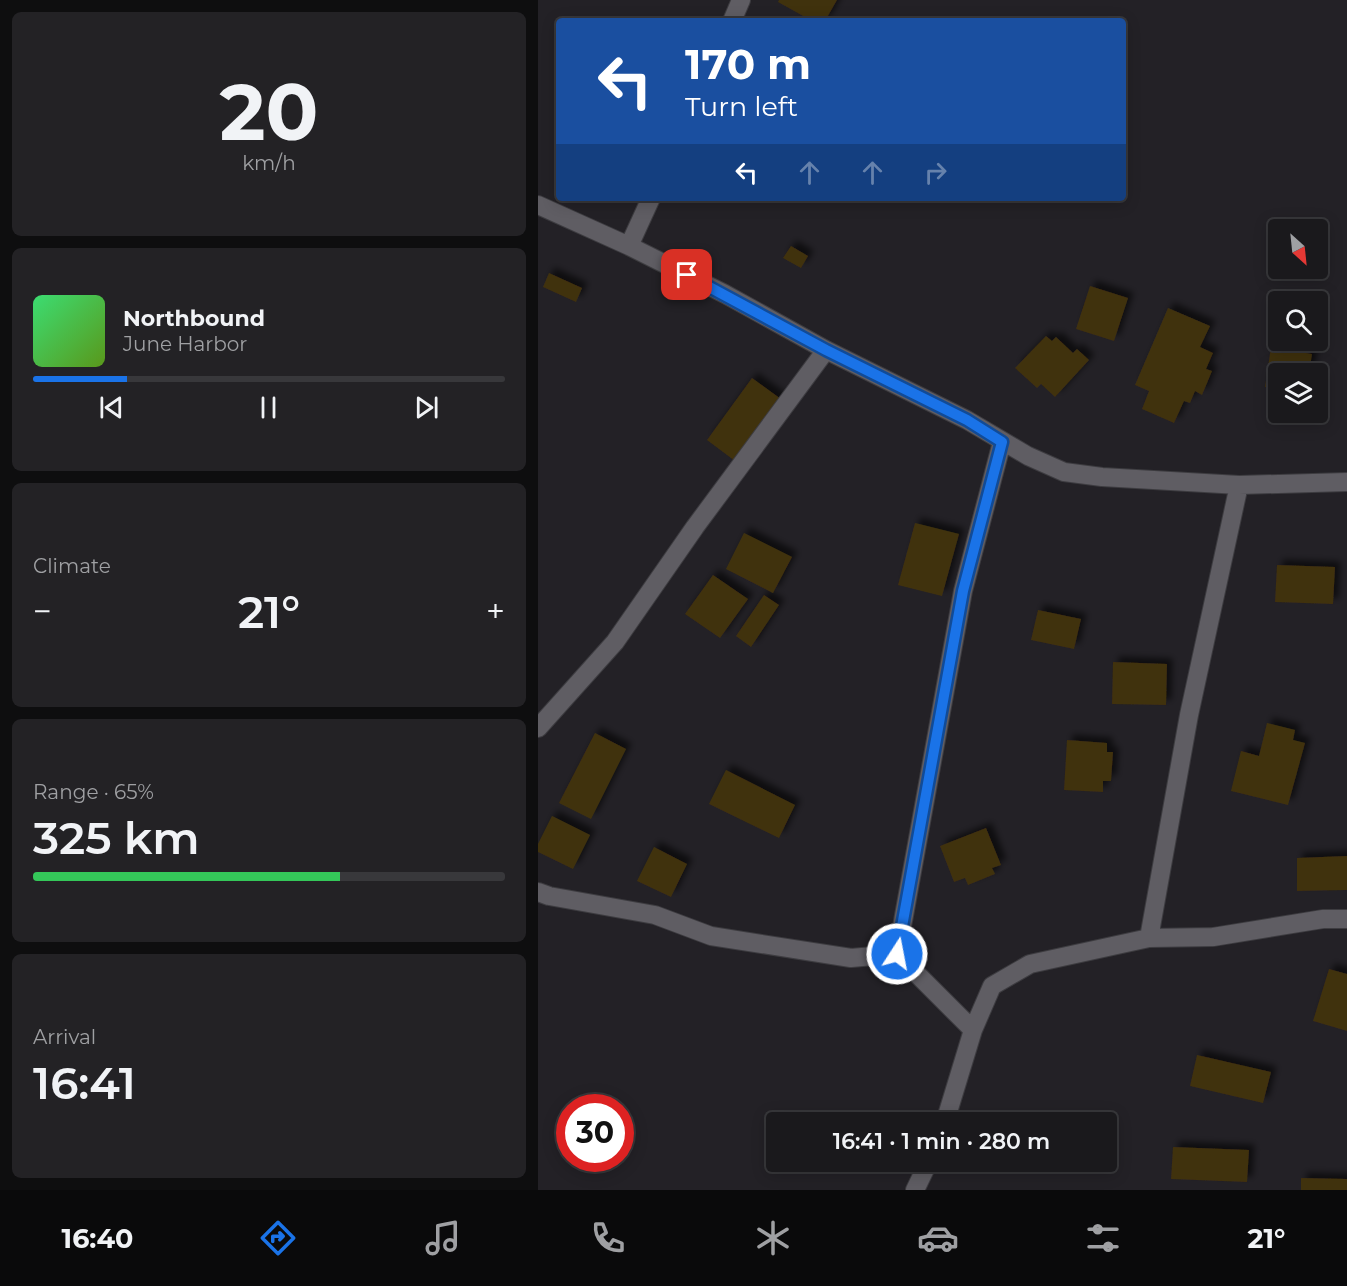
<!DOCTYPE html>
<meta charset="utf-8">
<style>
body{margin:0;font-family:Montserrat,sans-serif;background:#232225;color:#f1f3f6;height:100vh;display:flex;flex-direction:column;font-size:22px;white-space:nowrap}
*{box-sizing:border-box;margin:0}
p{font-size:20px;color:#9fa0a3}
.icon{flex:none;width:33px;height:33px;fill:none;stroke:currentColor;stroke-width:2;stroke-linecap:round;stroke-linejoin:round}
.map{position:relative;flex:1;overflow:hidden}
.drawer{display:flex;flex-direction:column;gap:12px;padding:12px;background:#0e0e0f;width:538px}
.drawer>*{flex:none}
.hud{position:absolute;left:18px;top:18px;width:570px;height:183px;border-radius:6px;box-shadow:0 3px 15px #0003,0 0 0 2px #38383b;background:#1a4fa0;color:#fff;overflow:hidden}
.needle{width:39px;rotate:153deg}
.fabs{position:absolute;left:730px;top:219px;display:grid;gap:12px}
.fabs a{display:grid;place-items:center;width:60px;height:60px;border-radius:6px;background:#1a191c;box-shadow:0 3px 15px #0003,0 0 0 2px #38383b;font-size:30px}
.speed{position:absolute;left:18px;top:1094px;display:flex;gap:12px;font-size:30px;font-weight:700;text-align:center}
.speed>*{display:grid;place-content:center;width:78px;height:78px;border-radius:50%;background:#1a191c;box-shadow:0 3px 15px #0003,0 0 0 2px #38383b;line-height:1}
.speed .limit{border:9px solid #d22;background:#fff;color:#111}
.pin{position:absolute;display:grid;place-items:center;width:51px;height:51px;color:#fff;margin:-26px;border-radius:12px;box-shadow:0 3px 9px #0006}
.me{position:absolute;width:66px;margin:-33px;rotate:11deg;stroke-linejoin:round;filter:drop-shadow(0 0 4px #0008)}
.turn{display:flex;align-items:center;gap:21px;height:126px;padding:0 30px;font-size:27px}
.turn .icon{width:78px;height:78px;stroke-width:2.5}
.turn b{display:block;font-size:42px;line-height:51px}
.lanes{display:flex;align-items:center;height:57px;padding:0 30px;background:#0003;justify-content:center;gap:30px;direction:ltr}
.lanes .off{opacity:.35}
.big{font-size:45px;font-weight:600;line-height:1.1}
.drawer .tile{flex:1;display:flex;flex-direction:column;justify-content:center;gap:9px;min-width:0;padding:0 21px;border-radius:9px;background:#232225}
.drawer .dial{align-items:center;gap:0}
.dial b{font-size:78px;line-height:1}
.song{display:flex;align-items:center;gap:18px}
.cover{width:72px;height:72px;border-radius:9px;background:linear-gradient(135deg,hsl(140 70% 55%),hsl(90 70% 35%))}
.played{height:6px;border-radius:3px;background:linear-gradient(90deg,#1a73e8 20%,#38383b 20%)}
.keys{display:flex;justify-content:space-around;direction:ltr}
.heat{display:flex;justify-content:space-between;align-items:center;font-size:33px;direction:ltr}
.charge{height:9px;border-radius:4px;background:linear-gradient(90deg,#34c759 65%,#38383b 0)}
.trip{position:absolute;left:228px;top:1112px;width:351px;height:60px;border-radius:6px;background:#1a191c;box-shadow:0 3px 15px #0003,0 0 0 2px #38383b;font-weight:600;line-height:60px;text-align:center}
.tab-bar{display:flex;height:96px;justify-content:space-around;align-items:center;background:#0a0a0b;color:#9fa0a3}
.tab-bar .icon{width:42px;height:42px}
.tab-bar .on{color:#1a73e8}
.tab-bar b{font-size:27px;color:#f1f3f6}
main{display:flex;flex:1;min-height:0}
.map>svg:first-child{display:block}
.building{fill:#413011;filter:url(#shadow)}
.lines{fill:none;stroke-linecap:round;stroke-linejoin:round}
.street-casing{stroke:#3d3c40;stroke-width:20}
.street{stroke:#5f5d63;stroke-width:18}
.route-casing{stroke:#114b97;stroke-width:15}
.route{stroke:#1a73e8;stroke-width:10}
</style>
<main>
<section class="drawer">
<div class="tile dial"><b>20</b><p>km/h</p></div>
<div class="tile">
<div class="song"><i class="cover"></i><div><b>Northbound</b><p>June Harbor</p></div></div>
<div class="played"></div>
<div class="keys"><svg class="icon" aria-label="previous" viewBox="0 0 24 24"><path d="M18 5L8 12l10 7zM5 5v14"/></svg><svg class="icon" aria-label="pause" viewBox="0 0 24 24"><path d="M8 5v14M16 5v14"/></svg><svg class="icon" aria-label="next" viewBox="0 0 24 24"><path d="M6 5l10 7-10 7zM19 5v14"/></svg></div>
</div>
<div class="tile"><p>Climate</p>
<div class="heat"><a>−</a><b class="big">21°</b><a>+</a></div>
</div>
<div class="tile"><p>Range · 65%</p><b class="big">325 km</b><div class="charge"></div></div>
<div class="tile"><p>Arrival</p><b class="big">16:41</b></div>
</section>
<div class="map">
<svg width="809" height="1190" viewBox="0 0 809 1190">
<defs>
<filter id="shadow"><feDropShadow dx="5.5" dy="-5.5" stdDeviation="3" flood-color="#0009"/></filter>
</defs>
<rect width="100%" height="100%" fill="#232126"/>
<path class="building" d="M 241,0 L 299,0 L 287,21 L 274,21 L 240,2 Z
M 253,246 L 270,256 L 263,268 L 245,258 Z
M 11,273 L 44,288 L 38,302 L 5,287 Z
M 552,286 L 590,298 L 576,341 L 538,329 Z
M 630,308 L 672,326 L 662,347 L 675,353 L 668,369 L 674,371 L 664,395 L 657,391 L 652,403 L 646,401 L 636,423 L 604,409 L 611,391 L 597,385 Z
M 508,336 L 514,341 L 518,337 L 535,353 L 539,349 L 551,360 L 517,397 L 503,384 L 499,388 L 477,368 Z
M 733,347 L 774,354 L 771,374 L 741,374 L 741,401 L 732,400 L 734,388 L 727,387 Z
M 214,378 L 243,399 L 197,461 L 169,440 Z
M 377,523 L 421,534 L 404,596 L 360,585 Z
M 206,533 L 254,557 L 235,593 L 188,569 Z
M 739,565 L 797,567 L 795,604 L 737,602 Z
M 175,575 L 210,599 L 182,638 L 147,614 Z
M 226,595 L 241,605 L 213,647 L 198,636 Z
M 500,610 L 543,619 L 536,649 L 493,640 Z
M 575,662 L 629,664 L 628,705 L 574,704 Z
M 729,723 L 757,730 L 755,740 L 767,743 L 750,805 L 693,791 L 703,751 L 721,756 Z
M 57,733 L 88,749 L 53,819 L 21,803 Z
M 529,740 L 569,743 L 569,752 L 575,752 L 573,781 L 565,781 L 565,792 L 526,790 Z
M 188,770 L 257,805 L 241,838 L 171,804 Z
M 14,816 L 52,835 L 35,869 L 0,852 L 0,844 Z
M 448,828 L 463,865 L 454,868 L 457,874 L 430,885 L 427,878 L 416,882 L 402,846 Z
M 116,847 L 149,864 L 133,897 L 99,881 Z
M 809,856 L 809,890 L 759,891 L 759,858 Z
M 791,969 L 809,974 L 809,1031 L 775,1021 Z
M 659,1055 L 733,1072 L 725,1103 L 652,1086 Z
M 635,1147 L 711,1150 L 709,1182 L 633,1179 Z
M 302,1161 L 355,1161 L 352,1173 Z
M 763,1178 L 809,1179 L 809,1190 L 763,1190 Z"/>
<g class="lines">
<g class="street-casing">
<path id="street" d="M 194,21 L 203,0
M 0,205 L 91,246 L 187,294 L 288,350 L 429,420 L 490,456 L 526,472 L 564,477 L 701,485 L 809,482
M 91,246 L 113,198
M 0,728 L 77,642 L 157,527 L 288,350
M 0,892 L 11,896 L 117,915 L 173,936 L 313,958 L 359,954
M 611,938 L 651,715 L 701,485
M 435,1030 L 359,954 L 425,591 L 464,442
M 407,1122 L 435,1030 L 454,986 L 492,964 L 611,938 L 675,937 L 785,919 L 809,919
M 377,1190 L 391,1161"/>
</g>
<use href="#street" class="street"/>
</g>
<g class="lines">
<g class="route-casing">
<path id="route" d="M 149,275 L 288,350 L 429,420 L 464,442 L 425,591 L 359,954"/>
</g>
<use href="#route" class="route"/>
</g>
</svg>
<div class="fabs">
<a><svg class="needle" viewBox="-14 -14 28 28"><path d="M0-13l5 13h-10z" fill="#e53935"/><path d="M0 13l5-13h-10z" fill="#9fa0a3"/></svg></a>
<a><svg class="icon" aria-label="search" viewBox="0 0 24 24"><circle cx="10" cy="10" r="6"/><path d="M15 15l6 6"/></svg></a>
<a><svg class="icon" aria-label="layers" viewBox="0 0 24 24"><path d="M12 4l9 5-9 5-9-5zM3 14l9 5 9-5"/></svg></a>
</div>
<div class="speed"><div class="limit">30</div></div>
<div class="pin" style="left:149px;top:275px;background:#d93025"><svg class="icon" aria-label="arrive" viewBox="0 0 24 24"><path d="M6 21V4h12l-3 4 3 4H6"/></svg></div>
<svg class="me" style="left:359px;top:954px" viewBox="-20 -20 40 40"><circle r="17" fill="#1a73e8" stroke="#fff" stroke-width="3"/><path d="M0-11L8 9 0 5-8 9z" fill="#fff"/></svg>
<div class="trip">16:41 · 1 min · 280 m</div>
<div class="hud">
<div class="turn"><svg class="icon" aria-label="left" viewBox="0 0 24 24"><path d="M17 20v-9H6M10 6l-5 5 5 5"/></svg><div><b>170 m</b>Turn left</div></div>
<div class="lanes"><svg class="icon" aria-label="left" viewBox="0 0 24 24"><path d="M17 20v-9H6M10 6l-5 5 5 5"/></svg><svg class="icon off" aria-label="ahead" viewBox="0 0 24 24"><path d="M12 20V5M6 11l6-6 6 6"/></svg><svg class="icon off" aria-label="ahead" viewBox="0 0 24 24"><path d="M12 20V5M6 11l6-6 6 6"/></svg><svg class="icon off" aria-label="right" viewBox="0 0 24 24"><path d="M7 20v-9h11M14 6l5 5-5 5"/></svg></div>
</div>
</div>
</main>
<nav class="tab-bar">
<b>16:40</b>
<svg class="icon on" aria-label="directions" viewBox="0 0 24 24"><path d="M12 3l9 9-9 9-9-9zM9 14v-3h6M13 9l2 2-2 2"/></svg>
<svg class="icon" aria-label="music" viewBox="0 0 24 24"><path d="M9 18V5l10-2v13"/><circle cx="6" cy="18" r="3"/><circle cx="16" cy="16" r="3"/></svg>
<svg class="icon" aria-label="phone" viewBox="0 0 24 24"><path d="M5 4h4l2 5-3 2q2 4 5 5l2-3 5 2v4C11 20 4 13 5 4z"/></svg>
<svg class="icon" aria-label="climate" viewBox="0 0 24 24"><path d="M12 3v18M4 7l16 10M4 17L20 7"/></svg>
<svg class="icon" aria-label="car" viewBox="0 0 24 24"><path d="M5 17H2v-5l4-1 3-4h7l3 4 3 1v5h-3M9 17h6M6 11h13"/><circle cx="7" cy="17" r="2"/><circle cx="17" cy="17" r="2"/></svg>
<svg class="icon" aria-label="filters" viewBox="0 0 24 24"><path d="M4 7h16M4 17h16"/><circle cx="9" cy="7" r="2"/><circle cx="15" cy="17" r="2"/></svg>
<b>21°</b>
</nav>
